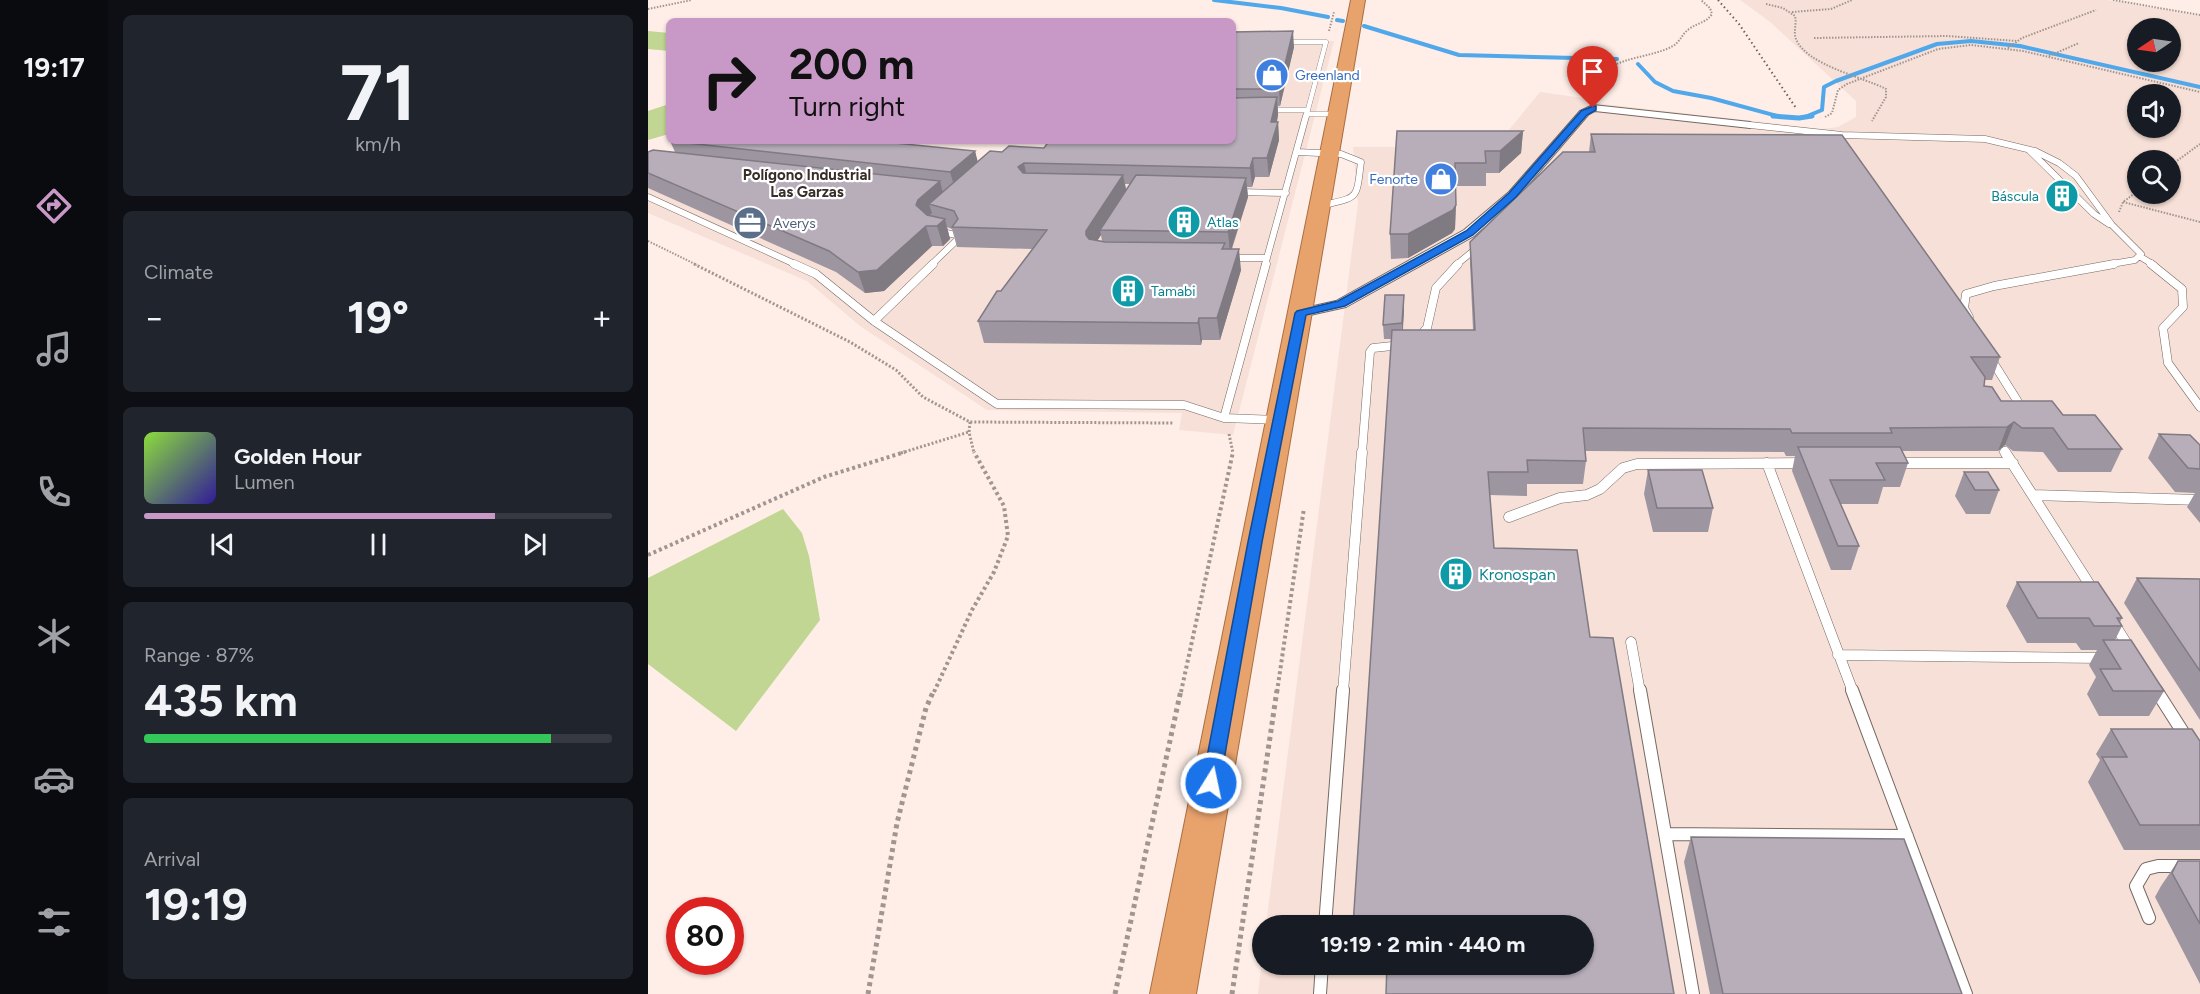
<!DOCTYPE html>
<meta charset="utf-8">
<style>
body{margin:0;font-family:Figtree,sans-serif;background:#20242c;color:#f1f3f6;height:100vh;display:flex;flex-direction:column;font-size:22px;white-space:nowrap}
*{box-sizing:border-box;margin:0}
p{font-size:20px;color:#9ea1a6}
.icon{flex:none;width:33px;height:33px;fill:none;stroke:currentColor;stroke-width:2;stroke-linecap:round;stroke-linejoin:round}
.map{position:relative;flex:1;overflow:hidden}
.drawer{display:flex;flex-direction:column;gap:15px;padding:15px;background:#0d0f14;width:540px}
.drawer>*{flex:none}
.hud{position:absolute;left:18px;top:18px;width:570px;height:126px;border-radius:9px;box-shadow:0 2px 4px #0004;background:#c899c7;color:#111;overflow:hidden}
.needle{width:39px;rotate:257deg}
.buttons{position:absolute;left:1479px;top:18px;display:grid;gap:12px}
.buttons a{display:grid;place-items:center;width:54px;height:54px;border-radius:50%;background:#171b24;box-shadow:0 2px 4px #0004;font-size:30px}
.speed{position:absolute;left:18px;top:897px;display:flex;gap:12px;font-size:30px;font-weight:700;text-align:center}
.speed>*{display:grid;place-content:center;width:78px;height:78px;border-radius:50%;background:#171b24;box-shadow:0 2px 4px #0004;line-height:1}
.speed .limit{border:9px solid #d22;background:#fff;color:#111}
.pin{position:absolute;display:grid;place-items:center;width:51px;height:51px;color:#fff;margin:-62px -26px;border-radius:50% 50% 50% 0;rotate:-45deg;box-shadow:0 0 6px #0007}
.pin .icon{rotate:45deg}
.me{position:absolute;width:66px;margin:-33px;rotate:10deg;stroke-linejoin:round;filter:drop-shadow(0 0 4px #0008)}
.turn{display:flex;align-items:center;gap:21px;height:126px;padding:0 24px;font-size:27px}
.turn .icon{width:78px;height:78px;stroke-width:2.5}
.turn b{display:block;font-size:42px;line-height:51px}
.big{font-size:45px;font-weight:700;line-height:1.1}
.drawer .card{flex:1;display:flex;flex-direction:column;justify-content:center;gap:9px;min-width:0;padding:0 21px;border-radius:9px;background:#20242c}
.drawer .dial{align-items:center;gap:0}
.dial b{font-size:78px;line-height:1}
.song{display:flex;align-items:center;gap:18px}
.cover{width:72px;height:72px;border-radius:9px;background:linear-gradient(135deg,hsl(90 70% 55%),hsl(250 70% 35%))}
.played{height:6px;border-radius:3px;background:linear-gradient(90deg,#c899c7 75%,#363941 75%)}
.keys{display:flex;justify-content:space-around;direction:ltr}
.heat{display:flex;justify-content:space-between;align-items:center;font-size:33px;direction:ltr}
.charge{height:9px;border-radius:4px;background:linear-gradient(90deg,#34c759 87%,#363941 0)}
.trip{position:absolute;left:604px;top:915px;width:342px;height:60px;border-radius:30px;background:#171b24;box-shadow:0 2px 4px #0004;font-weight:700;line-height:60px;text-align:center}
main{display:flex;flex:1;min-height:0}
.dock{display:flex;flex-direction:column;width:108px;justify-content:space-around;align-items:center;background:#090b0e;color:#9ea1a6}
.dock .icon{width:42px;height:42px}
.dock .selected{color:#c899c7}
.dock b{font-size:27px;color:#f1f3f6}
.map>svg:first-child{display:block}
.built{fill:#f7e0d7;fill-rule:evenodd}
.green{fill:#c1d693}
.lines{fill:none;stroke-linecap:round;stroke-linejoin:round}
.stream-far1{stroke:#50a8ea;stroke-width:4}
.stream{stroke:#50a8ea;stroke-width:5}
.service-far4-casing{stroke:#766963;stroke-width:5}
.service-far3-casing{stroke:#766963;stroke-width:7}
.service-far2-casing{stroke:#766963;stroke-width:9}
.service-far1-casing{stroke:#766963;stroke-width:11}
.service-casing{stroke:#766963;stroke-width:14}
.minor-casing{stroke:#766963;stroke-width:2}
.trunk-casing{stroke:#a96e41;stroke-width:2}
.path-far3{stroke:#a09590;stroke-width:2;stroke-dasharray:1.5 1.5;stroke-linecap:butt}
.path-far2{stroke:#a09590;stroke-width:3;stroke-dasharray:2 2;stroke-linecap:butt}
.path-far1{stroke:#a09590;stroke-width:4;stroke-dasharray:3 3;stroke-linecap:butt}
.path{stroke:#a09590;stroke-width:5;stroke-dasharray:4 4;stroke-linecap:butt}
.service-far4{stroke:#fff;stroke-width:4.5}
.service-far3{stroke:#fff;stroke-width:6}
.service-far2{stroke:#fff;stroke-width:8}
.service-far1{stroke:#fff;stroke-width:10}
.service{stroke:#fff;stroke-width:12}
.minor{fill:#fff;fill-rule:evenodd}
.trunk{fill:#e8a26c;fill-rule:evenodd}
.rail{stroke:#6a625e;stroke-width:2;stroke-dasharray:1.5 3;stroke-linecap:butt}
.wall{fill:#9d96a0;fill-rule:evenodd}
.shaded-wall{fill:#807a82}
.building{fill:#b7aeba;stroke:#807a82;stroke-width:1.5}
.route{fill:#1a73e8;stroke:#114b97;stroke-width:1.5}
.labels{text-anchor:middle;stroke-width:4.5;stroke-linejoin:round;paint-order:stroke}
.far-shop-label{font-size:14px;fill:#366cbe;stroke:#fff;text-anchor:start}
.far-culture-label{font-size:14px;fill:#0d838f;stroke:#fff;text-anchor:start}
.far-service-label{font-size:14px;fill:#4e5e75;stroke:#fff;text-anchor:start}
.far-neighbourhood-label{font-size:15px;font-weight:bold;fill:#382d28;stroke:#fff}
.culture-label{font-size:16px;fill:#0d838f;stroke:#fff;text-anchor:start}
</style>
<main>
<nav class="dock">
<b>19:17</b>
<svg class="icon selected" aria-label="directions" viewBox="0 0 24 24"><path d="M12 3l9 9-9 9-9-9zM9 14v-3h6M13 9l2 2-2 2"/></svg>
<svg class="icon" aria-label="music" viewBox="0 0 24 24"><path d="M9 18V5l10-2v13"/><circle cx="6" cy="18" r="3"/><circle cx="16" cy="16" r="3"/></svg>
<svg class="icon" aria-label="phone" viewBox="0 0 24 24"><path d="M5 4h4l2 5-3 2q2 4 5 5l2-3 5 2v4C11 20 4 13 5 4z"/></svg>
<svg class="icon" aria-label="climate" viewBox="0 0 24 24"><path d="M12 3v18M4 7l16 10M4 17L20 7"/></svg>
<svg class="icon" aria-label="car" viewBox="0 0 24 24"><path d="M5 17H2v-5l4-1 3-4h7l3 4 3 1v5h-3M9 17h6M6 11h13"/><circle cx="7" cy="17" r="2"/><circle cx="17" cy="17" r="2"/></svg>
<svg class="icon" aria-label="filters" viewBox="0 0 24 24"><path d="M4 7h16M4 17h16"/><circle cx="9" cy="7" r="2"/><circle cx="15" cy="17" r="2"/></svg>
</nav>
<section class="drawer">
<div class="card dial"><b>71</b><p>km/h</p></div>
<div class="card"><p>Climate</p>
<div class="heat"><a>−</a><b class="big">19°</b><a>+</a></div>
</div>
<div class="card">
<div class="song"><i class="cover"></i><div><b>Golden Hour</b><p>Lumen</p></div></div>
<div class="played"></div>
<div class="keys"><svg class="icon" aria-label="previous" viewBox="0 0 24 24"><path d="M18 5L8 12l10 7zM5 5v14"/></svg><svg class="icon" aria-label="pause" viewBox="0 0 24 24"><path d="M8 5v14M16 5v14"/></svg><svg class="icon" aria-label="next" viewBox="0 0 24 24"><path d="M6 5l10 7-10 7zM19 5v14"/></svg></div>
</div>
<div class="card"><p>Range · 87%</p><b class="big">435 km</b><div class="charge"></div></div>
<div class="card"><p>Arrival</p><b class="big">19:19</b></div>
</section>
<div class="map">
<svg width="1552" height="994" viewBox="0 0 1552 994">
<rect width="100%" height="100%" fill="#feeee7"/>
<path class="built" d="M 1092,0 L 1459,0 L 1552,16 L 1552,994 L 610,994 L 615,952 L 615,964 L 936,964 L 936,926 L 618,925 L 710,203 L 705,147 L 749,147 L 842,153 L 892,92 L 935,98 L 955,104 L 1175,129 L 1190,127 L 1208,117 L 1208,101 L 1121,21 ZM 1490,28 L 1522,28 L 1522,62 L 1490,62 ZM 1490,94 L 1522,94 L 1522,128 L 1490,128 ZM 1490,160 L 1522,160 L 1522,194 L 1490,194 Z
M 686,41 L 585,435 L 531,430 L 534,413 L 339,410 L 212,326 L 159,281 L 0,213 L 0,162 L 44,144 L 137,141 L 365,164 L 585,141 L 585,42 Z"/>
<path class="green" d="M 0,31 L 21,33 L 21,51 L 0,49 Z
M 21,104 L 21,134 L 0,140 L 0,111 Z
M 135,509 L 154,533 L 161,556 L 172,620 L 88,731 L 0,664 L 0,578 Z"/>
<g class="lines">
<path class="stream-far1" d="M 566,0 L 633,8 L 680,17
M 689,20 L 695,21
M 716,26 L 811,55 L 969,59
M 990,64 L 1007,82 L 1025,91 L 1063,98 L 1133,117
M 1157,117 L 1174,110 L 1176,87 L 1188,81 L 1289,44 L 1323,41 L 1372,46 L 1552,87"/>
<path class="stream" d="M 1125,116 L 1151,118 L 1164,116"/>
<g class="service-far4-casing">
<path id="service-far4" d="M 635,42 L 678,42 L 658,117
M 617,110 L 659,110
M 658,114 L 689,114"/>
</g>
<g class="service-far3-casing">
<path id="service-far3" d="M 1102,125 L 1194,135 L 1337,139 L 1387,151 L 1411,163 L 1428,176 L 1464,225 L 1493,254 L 1487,260 L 1458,265
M 1381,150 L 1446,214 L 1461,224
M 649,152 L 693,154 L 713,162 C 708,202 711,196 672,206
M 589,192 L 638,193
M 0,197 L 149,265
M 1491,256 L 1506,265
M 579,258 L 619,258
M 283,265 L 310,239 L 308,235 L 289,231
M 617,265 L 658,116
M 808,265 L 830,247"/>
</g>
<g class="service-far2-casing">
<path id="service-far2" d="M 146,264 L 168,274 L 226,321 L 349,404 L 536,405 L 576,418 L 629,420
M 1503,264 L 1534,289 L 1535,307 L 1515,328 L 1520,363 L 1552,407
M 1321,317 L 1316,308 L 1318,294 L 1346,286 L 1466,264
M 226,321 L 285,264
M 769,339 L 779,328 L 788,288 L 810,264
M 1343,359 L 1370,402
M 576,418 L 618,264
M 1357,451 L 1358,453
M 714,453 L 722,352 L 725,348 L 754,345"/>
</g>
<g class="service-far1-casing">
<path id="service-far1" d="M 1357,452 L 1445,590
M 1119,463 L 1205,692
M 1249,463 L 1365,463
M 1385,495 L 1552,500
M 861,517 L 912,498 L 939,495 L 952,489 L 975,468 L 989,464 L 1157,463
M 1465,622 L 1482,649
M 983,642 L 992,692
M 1190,655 L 1455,658
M 1507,688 L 1509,692
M 695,692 L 714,452"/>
</g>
<g class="service-casing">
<path id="service" d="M 992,690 L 1045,994
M 1204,690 L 1318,994
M 1508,690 L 1538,737
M 1017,834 L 1259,836
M 1501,918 L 1488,886 L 1498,869 L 1510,866 L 1552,866
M 677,926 L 695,690
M 672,994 L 674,964"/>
</g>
<g class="minor-casing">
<path id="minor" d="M 945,105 L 1102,122 L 1107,125 L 1102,128 L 947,111 L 940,115 L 869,198 L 826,236 L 698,307 L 653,317 L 648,316 L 646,313 L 648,310 L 688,301 L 816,230 L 861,192 L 932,111 Z"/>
</g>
<g class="trunk-casing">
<path id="trunk" d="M 703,0 L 717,0 L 548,994 L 502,994 Z"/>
</g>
<path class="path-far3" d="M 1465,0 L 1552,15
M 1118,4 L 1135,8 L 1147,16 C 1149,24 1145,32 1148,39 C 1158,65 1215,77 1238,89 L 1238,97 L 1224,121
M 0,9 L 44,0
M 1144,12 L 1183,9 L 1204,0
M 681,31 L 686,12
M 1166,38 L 1299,36 L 1369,41
M 1360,48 L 1374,38 L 1448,10
M 1401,56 L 1431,43
M 944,95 C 949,55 998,61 1025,46 C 1032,42 1034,34 1041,29 C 1049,23 1058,23 1064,14 L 1062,8 L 1053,0
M 1177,117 L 1184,113 L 1190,90 L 1199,84 L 1290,49 L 1323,45 L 1375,51 L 1552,92
M 1522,166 L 1552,144
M 1475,202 L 1552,222
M 1471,212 L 1475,202 L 1490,191
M 0,241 L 49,265"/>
<path class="path-far2" d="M 46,264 L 202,342 L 248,370 L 275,397 L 322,422 L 526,423
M 322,422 L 321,432 L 326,453
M 581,434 L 585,453
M 253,453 L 321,432"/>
<path class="path-far1" d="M 0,555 L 176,477 L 257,452
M 286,692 L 324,610 L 346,572 L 360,536 L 356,506 L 326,452
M 533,692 L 585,452
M 629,692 L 656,508"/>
<path class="path" d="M 220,994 L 249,823 L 278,708 L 286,690
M 467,994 L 533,690
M 584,994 L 629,690"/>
<use href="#service-far4" class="service-far4"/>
<use href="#service-far3" class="service-far3"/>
<use href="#service-far2" class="service-far2"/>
<use href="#service-far1" class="service-far1"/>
<use href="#service" class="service"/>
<use href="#minor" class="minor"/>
<use href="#trunk" class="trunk"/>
<path class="rail" d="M 1070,0 L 1091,24 L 1148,108"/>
</g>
<path class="wall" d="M 585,32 L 646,47 L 632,106 L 630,106 L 630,115 L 629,122 L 630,122 L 631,140 L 621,177 L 607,177 L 604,187 L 599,187 L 600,197 L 584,249 L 593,270 L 572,340 L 554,340 L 553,345 L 336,343 L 330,321 L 384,249 L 309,247 L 304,229 L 299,227 L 302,239 L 295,246 L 284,246 L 236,291 L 217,293 L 188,272 L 0,188 L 0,152 L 27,152 L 22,141 L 327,151 L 329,162 L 354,152 L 396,148 L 585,141 ZM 477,184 L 482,184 L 478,190 ZM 453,235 L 454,241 L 449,240 Z
M 749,131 L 875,131 L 873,153 L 851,173 L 838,173 L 838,186 L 808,186 L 807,229 L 804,233 L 760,258 L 743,259 L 742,234 Z
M 943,134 L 1352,357 L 1344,380 L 1337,380 L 1336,386 L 1353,401 L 1415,415 L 1474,449 L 1463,472 L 1410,472 L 1395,452 L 1365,451 L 1357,445 L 1350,451 L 1254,451 L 1260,463 L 1252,487 L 1235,487 L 1230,504 L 1192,504 L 1211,546 L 1203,570 L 1183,570 L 1144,471 L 1147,456 L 1138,456 L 1136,452 L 937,451 L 938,461 L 935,484 L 879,484 L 879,496 L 842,495 L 846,548 L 936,964 L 743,339 L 736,339 L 735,325 L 756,310 L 755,330 L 825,330 L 822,263 L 822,242 L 941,152 Z
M 1511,434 L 1552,445 L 1552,523 L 1539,507 L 1547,493 L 1527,492 L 1500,458 Z
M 1000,470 L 1065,508 L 1060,532 L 1005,532 L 996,494 Z
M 1316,472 L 1351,490 L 1342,514 L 1318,514 L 1307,496 Z
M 1489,578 L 1552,579 L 1552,720 L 1476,603 Z
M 1369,582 L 1474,618 L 1472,622 L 1474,626 L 1467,640 L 1516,691 L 1501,716 L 1451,716 L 1439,694 L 1448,677 L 1441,665 L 1449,650 L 1433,650 L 1428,643 L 1379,643 L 1358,606 Z
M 1463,729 L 1552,741 L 1552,850 L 1476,850 L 1440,782 L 1452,760 L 1448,754 Z
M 1043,837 L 1314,994 L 1062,994 L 1036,862 Z
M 1530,861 L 1552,861 L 1552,984 L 1507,897 L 1513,886 Z"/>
<path class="shaded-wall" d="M 645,31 L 646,47 L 632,106 L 631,89 Z
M 629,97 L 630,115 L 625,139 L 630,122 L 631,140 L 621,177 L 619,158 L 623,122 Z
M 875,131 L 873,153 L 851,173 L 852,151 Z
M 327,151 L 332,170 L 308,192 L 302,172 Z
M 605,158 L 607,177 L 604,187 L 602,168 Z
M 376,163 L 380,182 L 370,167 Z
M 475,175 L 479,194 L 452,230 L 453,235 L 443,251 L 438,235 L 438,231 Z
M 598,178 L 600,197 L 582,253 L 580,232 Z
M 292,181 L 297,201 L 281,204 L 284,213 L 276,220 L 268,205 L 270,200 Z
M 808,205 L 807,229 L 804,233 L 760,258 L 760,234 Z
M 297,219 L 302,239 L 295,246 L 289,226 Z
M 278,226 L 284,246 L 236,291 L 217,293 L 210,272 Z
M 591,249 L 593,270 L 572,340 L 569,318 Z
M 756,295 L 756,310 L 754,338 L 754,323 Z
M 551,318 L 554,340 L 553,345 L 550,323 Z
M 1366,422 L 1357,445 L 1350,451 L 1359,427 Z"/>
<path class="building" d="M 645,31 L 631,89 L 585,89 L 585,32 Z
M 629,97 L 623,122 L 630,122 L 619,158 L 605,158 L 602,168 L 376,163 L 370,167 L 375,173 L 475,175 L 438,231 L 438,235 L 441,239 L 457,242 L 577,243 L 574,249 L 591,249 L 569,318 L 551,318 L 550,323 L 330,321 L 349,291 L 353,291 L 399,230 L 304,227 L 310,219 L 306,211 L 281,204 L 342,151 L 354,152 L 361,146 L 396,148 L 401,141 L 585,141 L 585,98 Z
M 749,131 L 875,131 L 852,151 L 837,151 L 838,163 L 807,163 L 808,205 L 805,210 L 760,234 L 742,234 Z
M 943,134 L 1194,135 L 1352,357 L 1323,357 L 1337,377 L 1336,386 L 1344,387 L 1353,401 L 1404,401 L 1415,415 L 1447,415 L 1474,449 L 1420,449 L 1405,428 L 1374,428 L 1366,422 L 1359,427 L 1242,428 L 1244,433 L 1144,433 L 1142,429 L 935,428 L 938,461 L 879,460 L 880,472 L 840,472 L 846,548 L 929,550 L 942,637 L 965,638 L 1026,994 L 738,994 L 739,964 L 936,964 L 936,926 L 705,926 L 744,330 L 827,330 L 822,242 L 915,152 L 947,152 Z
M 22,141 L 227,141 L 327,151 L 302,172 Z
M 5,150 L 292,181 L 270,200 L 268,205 L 279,215 L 297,219 L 289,226 L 278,226 L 229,270 L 210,272 L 181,251 L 0,173 L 0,152 Z
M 488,175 L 598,178 L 580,232 L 452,230 Z
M 737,295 L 756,295 L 754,323 L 735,325 Z
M 1511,434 L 1542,435 L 1552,445 L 1552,469 L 1540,468 Z
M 1150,447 L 1252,447 L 1260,463 L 1228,463 L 1237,480 L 1182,480 L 1211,546 L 1190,546 Z
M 1000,470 L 1054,470 L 1065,508 L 1009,508 Z
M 1316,472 L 1340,472 L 1351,490 L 1327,490 Z
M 1489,578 L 1552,579 L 1552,671 Z
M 1369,582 L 1450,582 L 1474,618 L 1469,618 L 1474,626 L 1446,626 L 1441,618 L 1390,618 Z
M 1455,640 L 1483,640 L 1516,691 L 1465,691 L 1452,669 L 1473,669 Z
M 1463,729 L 1544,729 L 1552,741 L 1552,825 L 1492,825 L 1454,757 L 1479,757 Z
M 1043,837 L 1256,839 L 1314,994 L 1075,994 Z
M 1530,861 L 1552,861 L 1552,924 L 1524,873 Z"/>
<path class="route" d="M 945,106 L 948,106 L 948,110 L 939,115 L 868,197 L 825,235 L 697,306 L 658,315 L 614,542 L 572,783 L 569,788 L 563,790 L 557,788 L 554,783 L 600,542 L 647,313 L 649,311 L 690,301 L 818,231 L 861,193 L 933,111 Z"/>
<defs>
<g id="shop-disc" transform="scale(1.725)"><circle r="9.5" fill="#3f7fe0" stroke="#fff"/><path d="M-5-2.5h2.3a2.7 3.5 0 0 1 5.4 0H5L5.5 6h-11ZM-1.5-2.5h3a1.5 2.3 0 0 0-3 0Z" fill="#fff"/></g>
<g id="building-disc" transform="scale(1.725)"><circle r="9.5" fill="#0f9aa8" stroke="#fff"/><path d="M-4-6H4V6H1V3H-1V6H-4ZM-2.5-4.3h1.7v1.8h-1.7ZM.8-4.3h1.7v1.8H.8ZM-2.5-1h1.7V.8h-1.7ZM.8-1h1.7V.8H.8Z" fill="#fff"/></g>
<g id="office-disc" transform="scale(1.725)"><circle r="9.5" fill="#5c6f8a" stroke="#fff"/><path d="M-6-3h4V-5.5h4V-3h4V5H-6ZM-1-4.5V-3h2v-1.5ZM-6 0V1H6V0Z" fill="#fff"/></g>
</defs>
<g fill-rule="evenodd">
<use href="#shop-disc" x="624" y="75"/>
<use href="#shop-disc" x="793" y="179"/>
<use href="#building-disc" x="1414" y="196"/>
<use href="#building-disc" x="536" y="222"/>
<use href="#office-disc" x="102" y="223"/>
<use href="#building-disc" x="480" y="291"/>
<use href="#building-disc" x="808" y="574"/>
</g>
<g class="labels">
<g class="far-shop-label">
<text x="647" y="80">Greenland</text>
<text x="770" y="184" text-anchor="end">Fenorte</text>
</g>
<g class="far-culture-label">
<text x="1391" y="201" text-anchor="end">Báscula</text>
<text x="559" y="227">Atlas</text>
<text x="503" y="296">Tamabi</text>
</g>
<g class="far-service-label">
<text x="125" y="228">Averys</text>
</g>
<g class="far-neighbourhood-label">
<text x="159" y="180">Polígono Industrial<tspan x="159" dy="17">Las Garzas</tspan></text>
</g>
<g class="culture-label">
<text x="831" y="580">Kronospan</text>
</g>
</g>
</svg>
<div class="buttons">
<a><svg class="needle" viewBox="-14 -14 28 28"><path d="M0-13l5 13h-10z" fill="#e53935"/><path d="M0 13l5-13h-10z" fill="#9ea1a6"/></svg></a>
<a><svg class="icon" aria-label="sound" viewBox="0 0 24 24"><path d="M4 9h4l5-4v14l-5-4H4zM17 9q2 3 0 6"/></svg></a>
<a><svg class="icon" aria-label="search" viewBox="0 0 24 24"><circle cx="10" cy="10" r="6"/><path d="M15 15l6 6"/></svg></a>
</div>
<div class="speed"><div class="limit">80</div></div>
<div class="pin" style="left:945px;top:108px;background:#d93025"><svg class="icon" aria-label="arrive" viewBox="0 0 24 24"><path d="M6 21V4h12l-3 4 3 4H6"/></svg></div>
<svg class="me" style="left:563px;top:783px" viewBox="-20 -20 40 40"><circle r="17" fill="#1a73e8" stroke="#fff" stroke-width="3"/><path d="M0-11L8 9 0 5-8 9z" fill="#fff"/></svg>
<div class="trip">19:19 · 2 min · 440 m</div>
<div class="hud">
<div class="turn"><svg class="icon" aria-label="right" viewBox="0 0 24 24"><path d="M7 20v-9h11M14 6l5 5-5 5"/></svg><div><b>200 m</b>Turn right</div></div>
</div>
</div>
</main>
